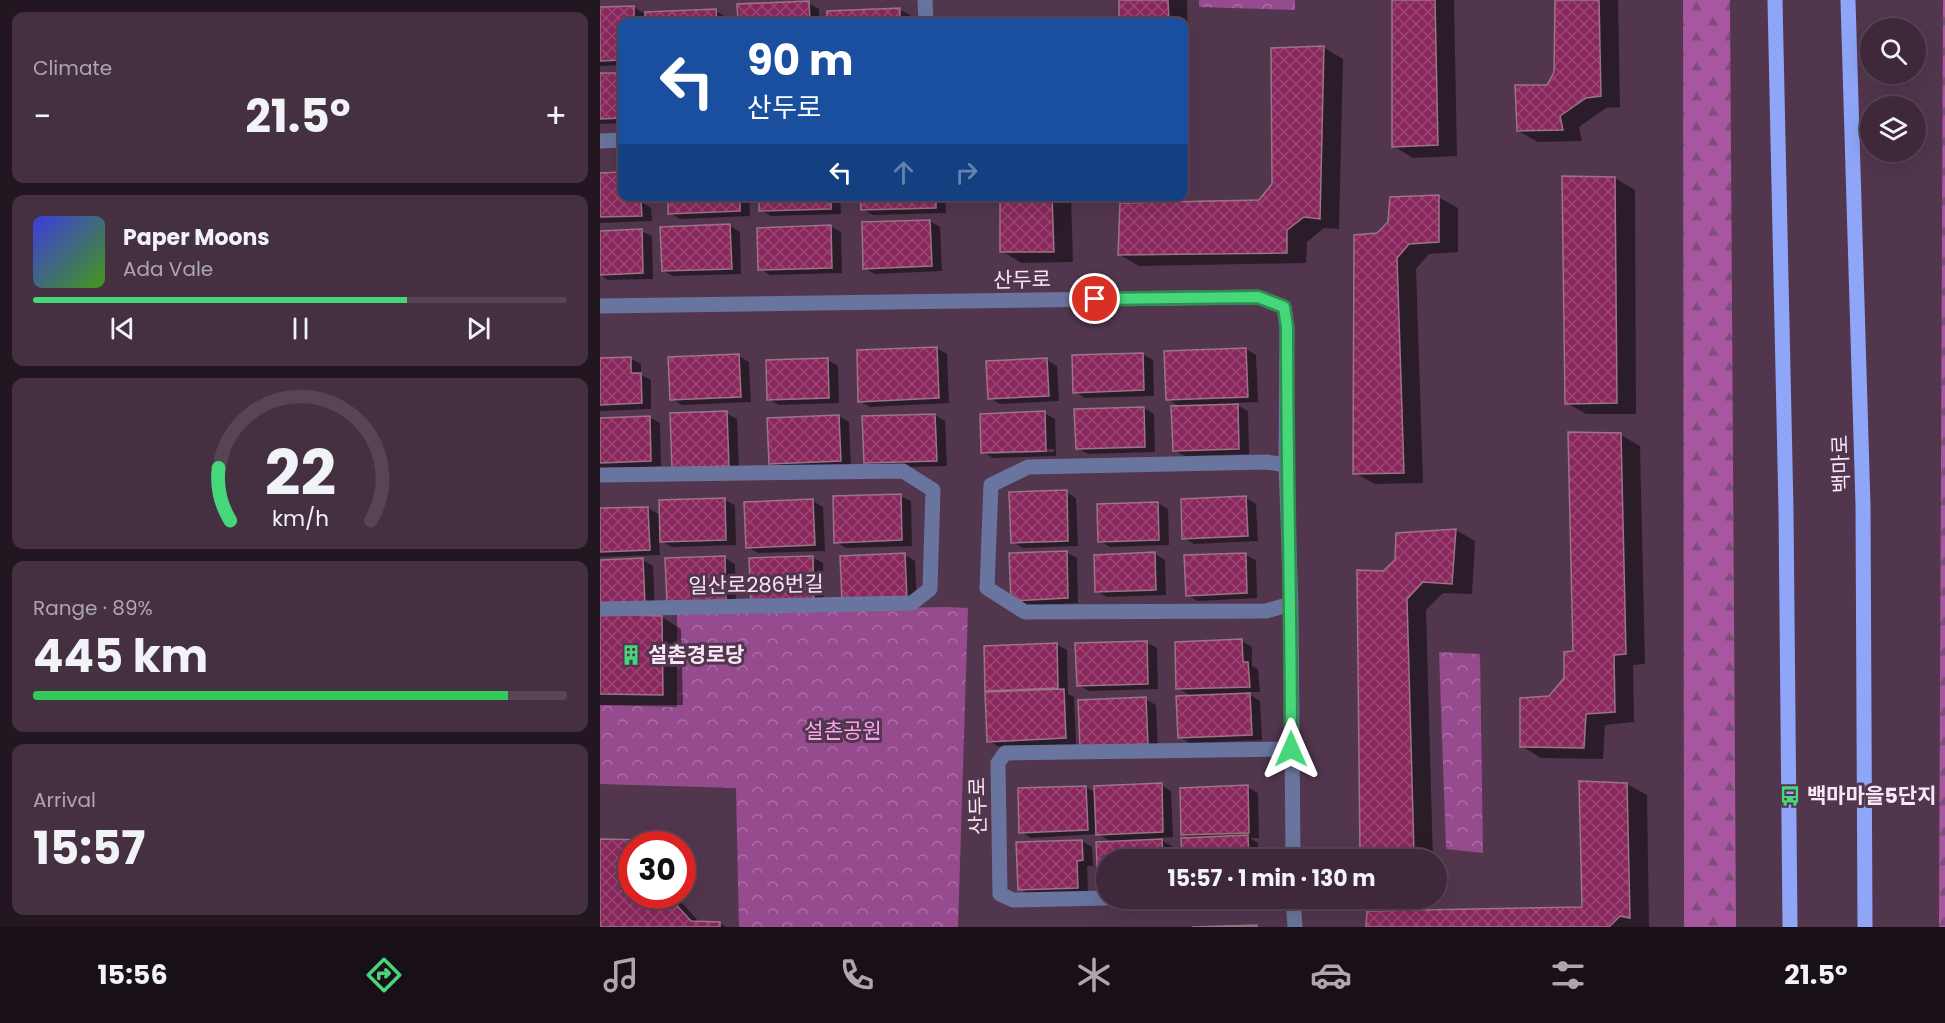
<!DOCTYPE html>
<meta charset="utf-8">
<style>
body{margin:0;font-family:Poppins,"Noto Sans KR",sans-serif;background:#453042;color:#f1f3f6;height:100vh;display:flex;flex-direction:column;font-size:22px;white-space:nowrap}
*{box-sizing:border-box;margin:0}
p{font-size:20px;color:#ada6af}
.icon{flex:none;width:33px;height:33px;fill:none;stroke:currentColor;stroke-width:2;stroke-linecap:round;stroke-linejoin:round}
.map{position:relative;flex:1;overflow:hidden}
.drawer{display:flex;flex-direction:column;gap:12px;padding:12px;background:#221620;width:600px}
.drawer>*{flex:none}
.top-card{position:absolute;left:18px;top:18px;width:570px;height:183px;border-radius:12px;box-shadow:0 6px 24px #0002,0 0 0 2px #574454;background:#1a4fa0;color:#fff;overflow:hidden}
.controls{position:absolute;left:1260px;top:18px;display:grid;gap:12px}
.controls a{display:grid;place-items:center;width:66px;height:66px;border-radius:50%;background:#3e283a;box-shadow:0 6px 24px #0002,0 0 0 2px #574454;font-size:30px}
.speed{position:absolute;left:18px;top:831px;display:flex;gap:12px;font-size:30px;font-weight:700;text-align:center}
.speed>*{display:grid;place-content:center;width:78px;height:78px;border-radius:50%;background:#3e283a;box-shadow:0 6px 24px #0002,0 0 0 2px #574454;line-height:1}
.speed .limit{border:9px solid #d22;background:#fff;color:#111}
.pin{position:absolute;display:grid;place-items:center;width:51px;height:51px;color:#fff;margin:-26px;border:3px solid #fff;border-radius:50%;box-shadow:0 2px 6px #0007}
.me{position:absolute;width:66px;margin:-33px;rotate:0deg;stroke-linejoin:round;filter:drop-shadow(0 0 4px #0008)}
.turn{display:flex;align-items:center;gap:21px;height:126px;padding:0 30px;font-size:27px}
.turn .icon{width:78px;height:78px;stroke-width:2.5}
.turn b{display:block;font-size:42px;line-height:51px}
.lanes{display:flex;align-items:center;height:57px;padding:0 30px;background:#0003;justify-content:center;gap:30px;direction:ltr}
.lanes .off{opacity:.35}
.big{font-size:45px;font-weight:700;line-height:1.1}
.drawer .tile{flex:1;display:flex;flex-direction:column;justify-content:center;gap:9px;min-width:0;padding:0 21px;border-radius:12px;background:#453042}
.drawer .dial{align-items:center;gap:0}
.dial svg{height:156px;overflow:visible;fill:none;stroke:#574454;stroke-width:7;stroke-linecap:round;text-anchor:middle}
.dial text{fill:#f1f3f6;stroke:none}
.song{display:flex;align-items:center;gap:18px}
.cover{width:72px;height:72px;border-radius:9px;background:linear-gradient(135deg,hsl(240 70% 55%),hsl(100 70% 35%))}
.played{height:6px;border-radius:3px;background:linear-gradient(90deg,#46d77a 70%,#574454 70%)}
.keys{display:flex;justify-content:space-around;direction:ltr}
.heat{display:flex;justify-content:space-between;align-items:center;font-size:33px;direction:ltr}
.charge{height:9px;border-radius:4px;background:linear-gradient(90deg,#34c759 89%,#574454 0)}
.trip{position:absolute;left:496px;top:849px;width:351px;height:60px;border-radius:30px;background:#3e283a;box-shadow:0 6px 24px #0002,0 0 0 2px #574454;font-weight:700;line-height:60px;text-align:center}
.dock{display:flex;height:96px;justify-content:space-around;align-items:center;background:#191017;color:#ada6af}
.dock .icon{width:42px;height:42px}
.dock .on{color:#46d77a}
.dock b{font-size:27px;color:#f1f3f6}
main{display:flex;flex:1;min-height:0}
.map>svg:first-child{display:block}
.forest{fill:url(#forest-firs)}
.park{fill:url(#park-crowns)}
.shadow{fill:#0007;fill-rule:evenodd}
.building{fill:url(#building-cross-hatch);stroke:#9c7485;stroke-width:1.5}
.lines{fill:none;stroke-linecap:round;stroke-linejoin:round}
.minor{stroke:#69759e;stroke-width:15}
.major{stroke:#8fa6f8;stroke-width:15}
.route-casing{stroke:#2e8c4f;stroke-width:15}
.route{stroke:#46d77a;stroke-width:10}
.labels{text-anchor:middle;stroke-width:6;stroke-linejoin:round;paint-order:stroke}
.street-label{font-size:21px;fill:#f8e7f5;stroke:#52364e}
.poi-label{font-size:21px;font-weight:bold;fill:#f8e7f5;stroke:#52364e;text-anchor:start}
.park-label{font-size:21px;fill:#f9a3ee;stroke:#52364e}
</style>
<main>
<section class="drawer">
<div class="tile"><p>Climate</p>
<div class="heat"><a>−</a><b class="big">21.5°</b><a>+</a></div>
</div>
<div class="tile">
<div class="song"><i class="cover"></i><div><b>Paper Moons</b><p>Ada Vale</p></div></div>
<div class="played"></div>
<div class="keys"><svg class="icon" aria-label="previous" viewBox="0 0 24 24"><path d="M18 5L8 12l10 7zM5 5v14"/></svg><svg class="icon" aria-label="pause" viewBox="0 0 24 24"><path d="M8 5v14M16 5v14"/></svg><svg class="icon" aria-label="next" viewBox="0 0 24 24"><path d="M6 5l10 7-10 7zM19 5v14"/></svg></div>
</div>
<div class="tile dial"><svg viewBox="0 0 100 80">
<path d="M14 69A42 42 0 1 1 86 69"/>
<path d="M14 69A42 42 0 0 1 8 42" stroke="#46d77a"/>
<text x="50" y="56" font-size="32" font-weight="700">22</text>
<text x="50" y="72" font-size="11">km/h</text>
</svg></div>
<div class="tile"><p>Range · 89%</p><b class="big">445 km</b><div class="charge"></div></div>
<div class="tile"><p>Arrival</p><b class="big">15:57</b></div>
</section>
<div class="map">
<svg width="1345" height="927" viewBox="0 0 1345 927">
<defs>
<pattern id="forest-firs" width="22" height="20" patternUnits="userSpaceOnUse" patternTransform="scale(1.5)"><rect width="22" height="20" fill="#a956a0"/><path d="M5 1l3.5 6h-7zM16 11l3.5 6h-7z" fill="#7e4e79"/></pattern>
<pattern id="park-crowns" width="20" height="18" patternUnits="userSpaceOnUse" patternTransform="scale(1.5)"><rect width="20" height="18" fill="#974b8f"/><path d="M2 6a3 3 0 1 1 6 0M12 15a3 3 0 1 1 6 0" fill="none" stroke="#ab6ea5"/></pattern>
<pattern id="building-cross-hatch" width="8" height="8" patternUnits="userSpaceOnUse" patternTransform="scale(1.5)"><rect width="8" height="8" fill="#8a285d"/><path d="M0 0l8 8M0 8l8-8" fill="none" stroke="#9b4775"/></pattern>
</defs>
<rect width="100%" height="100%" fill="#52364e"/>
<path class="forest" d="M 1083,0 L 1130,0 L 1136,927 L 1084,927 Z
M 1343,0 L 1345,0 L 1345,927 L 1339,927 Z"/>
<path class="park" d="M 599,0 L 695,0 L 695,10 L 599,7 Z
M 347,607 L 368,608 L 358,927 L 139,927 L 136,788 L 0,784 L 0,705 L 77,707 L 77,612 Z
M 839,652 L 880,654 L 883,853 L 846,849 Z"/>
<path class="shadow" d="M 521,0 L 587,0 L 589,95 L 584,95 L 584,22 L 521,22 Z
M 793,0 L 854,0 L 857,156 L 813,158 L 793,146 Z
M 956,0 L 1018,0 L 1020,107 L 1006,108 L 979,127 L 982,141 L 938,142 L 918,131 L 956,73 Z
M 208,3 L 219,9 L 219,22 L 140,22 L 139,5 Z
M 33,7 L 44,13 L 116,11 L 126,17 L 126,22 L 22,22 L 22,65 L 0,66 L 0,8 Z
M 299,9 L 310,15 L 310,22 L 229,22 L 229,12 Z
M 723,47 L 743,59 L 739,229 L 724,228 L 707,242 L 706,263 L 539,266 L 520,255 L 659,201 L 673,185 Z
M 22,74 L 22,123 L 0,124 L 0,75 Z
M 22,173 L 22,196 L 43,196 L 43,203 L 51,208 L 52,221 L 0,223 L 0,174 Z
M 1015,178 L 1035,190 L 1036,414 L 986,414 L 967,403 Z
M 69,196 L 149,196 L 150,216 L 80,219 L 70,213 Z
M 160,196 L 240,196 L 241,214 L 171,216 L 161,210 Z
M 262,196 L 345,196 L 346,213 L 273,215 L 262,209 Z
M 402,196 L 471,196 L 473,262 L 421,263 L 402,251 Z
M 838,197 L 858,208 L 858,252 L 829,254 L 816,269 L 823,483 L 775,484 L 755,473 L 777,234 Z
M 330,221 L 340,227 L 342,271 L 275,274 L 264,268 Z
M 130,226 L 140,232 L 141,274 L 73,276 L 63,271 Z
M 230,226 L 241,232 L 242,273 L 170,275 L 160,269 Z
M 41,231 L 52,236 L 53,279 L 8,280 L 0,275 L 0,232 Z
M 337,348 L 347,354 L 349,403 L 270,407 L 260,401 L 258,351 Z
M 646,349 L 656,355 L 658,402 L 633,403 L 648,411 L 649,454 L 585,456 L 574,450 L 582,408 L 568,399 Z
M 542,354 L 553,360 L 554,396 L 485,398 L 475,392 Z
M 139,356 L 149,362 L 151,402 L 82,405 L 72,399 Z
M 30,358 L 41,364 L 41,375 L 51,380 L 51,409 L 0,411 L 0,359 Z
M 228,360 L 238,366 L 239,403 L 179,405 L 168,399 Z
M 447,360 L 457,366 L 459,401 L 400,404 L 390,398 Z
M 544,408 L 554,414 L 555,452 L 488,454 L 477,448 Z
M 126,413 L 137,419 L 139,471 L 84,473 Z
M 444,413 L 455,419 L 456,456 L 393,458 L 383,452 ZM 454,449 L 454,452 L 391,454 L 391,451 Z
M 335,415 L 345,421 L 347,466 L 276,468 L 265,462 Z
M 239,416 L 249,422 L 251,466 L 180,469 L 170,463 Z
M 49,417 L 60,423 L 61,466 L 0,469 L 0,419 Z
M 1021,435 L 1040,446 L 1045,664 L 1033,665 L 1034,722 L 1005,725 L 1003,759 L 941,758 L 921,746 L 950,698 L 966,679 L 975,652 Z
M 466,492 L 476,498 L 478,546 L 423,548 L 412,542 Z
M 300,496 L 311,501 L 312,546 L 246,548 L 236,542 Z
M 646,498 L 656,504 L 658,541 L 594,544 L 583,538 L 582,500 Z
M 125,500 L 135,505 L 136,545 L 72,547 L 59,540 L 60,555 L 0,557 L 0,510 L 48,508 L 61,516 Z
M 213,501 L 223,507 L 225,551 L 158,553 L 148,547 Z
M 558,503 L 568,509 L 569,545 L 510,547 L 500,541 Z
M 856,530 L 875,541 L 872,594 L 843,593 L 826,610 L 833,860 L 772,860 L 762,854 L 784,572 L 797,561 L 797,534 Z
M 466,552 L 477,558 L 478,603 L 423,606 L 413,600 Z
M 555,554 L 565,560 L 566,595 L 507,597 L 496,591 Z
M 305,555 L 315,561 L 317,605 L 254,607 Z
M 646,555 L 656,560 L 657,598 L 598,601 L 587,595 Z
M 212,557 L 223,563 L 224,608 L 163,610 Z
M 125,558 L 135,564 L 136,607 L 79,609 Z
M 43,560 L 53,566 L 55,610 L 0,562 Z
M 0,615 L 62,617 L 81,629 L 83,705 L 0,705 Z
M 642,641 L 652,647 L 652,666 L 658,669 L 660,692 L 646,692 L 660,701 L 662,740 L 590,743 L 579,737 L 593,697 L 578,688 Z
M 546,642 L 557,648 L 558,689 L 489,691 L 478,685 Z
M 456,644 L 467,650 L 468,694 L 474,697 L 476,744 L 399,747 L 389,741 L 385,647 Z
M 545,699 L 556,705 L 558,750 L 492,752 Z
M 1027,784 L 1047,795 L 1049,927 L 768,927 L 984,909 Z
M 561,785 L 571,791 L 573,837 L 557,838 L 572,846 L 572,860 L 507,860 L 507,891 L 499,887 L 498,843 L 512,842 L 498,834 L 431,838 L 421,832 L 419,790 L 486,787 L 496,793 Z
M 647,787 L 658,793 L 659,838 L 650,838 L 658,843 L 659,860 L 584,860 L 591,839 L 582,834 Z
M 0,841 L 51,841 L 57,844 L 32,844 L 32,896 L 76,896 L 100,923 L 119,923 L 126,927 L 0,927 Z
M 482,841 L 492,847 L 493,866 L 487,866 L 488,893 L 430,895 L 419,889 L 418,844 Z"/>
<path class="building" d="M 519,0 L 568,0 L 569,22 L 519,22 Z
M 792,0 L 835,0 L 838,145 L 792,147 Z
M 955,0 L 999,0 L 1001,96 L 986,98 L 960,116 L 963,130 L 917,131 L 915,85 L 947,85 L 954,72 Z
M 209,1 L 210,22 L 138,22 L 137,4 Z
M 34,6 L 34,22 L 22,22 L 22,60 L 0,61 L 0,7 Z
M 300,8 L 300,22 L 227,22 L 227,11 Z
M 116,9 L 117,22 L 45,22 L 45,12 Z
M 724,46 L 720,219 L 704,217 L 687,230 L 687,253 L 518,255 L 520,203 L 659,200 L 672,184 L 671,48 Z
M 0,73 L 22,73 L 22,118 L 0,119 Z
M 22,172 L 22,196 L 33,196 L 33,201 L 41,201 L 42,216 L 0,217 L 0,173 Z
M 962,176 L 1015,177 L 1017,403 L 965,404 Z
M 839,195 L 839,242 L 809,244 L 797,258 L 804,473 L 753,474 L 754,235 L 777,233 L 788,222 L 790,197 Z
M 68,196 L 140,196 L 140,211 L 68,214 Z
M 159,196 L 231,196 L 231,209 L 159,211 Z
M 260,196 L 336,196 L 336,208 L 261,210 Z
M 400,196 L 452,196 L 454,252 L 400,252 Z
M 330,220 L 332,266 L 263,269 L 262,222 Z
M 130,224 L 132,269 L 62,271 L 60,227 Z
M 231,225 L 232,268 L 158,270 L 157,228 Z
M 42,229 L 43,273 L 0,275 L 0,231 Z
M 337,347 L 339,398 L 258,402 L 257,350 Z
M 646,348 L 648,397 L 566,400 L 564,351 Z
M 543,353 L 544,390 L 473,393 L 472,355 Z
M 139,354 L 141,397 L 70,400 L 68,357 Z
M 31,357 L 31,373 L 41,373 L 42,403 L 0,405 L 0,358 Z
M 228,358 L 229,398 L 167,400 L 166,360 Z
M 447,358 L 449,396 L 388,399 L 386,361 Z
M 638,404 L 639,449 L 573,451 L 571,406 Z
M 544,407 L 545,447 L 476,449 L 474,409 Z
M 127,411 L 129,466 L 72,468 L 70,413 Z
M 445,411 L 446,451 L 381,453 L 380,414 Z
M 335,414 L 337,461 L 264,463 L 262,416 Z
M 239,415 L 241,461 L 169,464 L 167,418 Z
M 50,416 L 51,461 L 0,463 L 0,418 Z
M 968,432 L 1021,433 L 1026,654 L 1014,655 L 1015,712 L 986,714 L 984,748 L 920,747 L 920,698 L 949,696 L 964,678 L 964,652 L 973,651 Z
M 467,490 L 468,541 L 411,543 L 409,492 Z
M 301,494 L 302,540 L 234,543 L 233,496 Z
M 646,496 L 648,536 L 582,539 L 581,499 Z
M 125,498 L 126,540 L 60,542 L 59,500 Z
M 213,499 L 215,545 L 146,548 L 144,502 Z
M 558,502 L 559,540 L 498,542 L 497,504 Z
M 48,507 L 50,550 L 0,552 L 0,508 Z
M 856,529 L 852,584 L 823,582 L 807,599 L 814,853 L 760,855 L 757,570 L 783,571 L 795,560 L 796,533 Z
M 467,551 L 468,598 L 411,601 L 409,553 Z
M 555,552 L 556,590 L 495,592 L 494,555 Z
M 305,553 L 307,600 L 242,602 L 240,556 Z
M 646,553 L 647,593 L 586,596 L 584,555 Z
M 125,556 L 126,602 L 67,604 L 65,558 Z
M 213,556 L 214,603 L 151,605 L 149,558 Z
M 43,558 L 45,605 L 0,606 L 0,560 Z
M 0,614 L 62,616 L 63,695 L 0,694 Z
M 642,639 L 643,662 L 648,662 L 650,687 L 576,689 L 575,642 Z
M 547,641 L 548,684 L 477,686 L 475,643 Z
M 457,643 L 458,688 L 385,691 L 384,646 Z
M 464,689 L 466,738 L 387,742 L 385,692 Z
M 650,693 L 652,735 L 578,738 L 576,696 Z
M 546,697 L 548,744 L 480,747 L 478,700 Z
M 979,781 L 1027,783 L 1030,918 L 1020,916 L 1009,927 L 766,927 L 767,911 L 982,907 Z
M 562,783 L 563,832 L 496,835 L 494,786 Z
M 648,785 L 649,833 L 581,835 L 580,788 Z
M 486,786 L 488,830 L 419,833 L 418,788 Z
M 648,835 L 649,860 L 582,860 L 581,838 Z
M 0,839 L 52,840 L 52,844 L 32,844 L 32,896 L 68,896 L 91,921 L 120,922 L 120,927 L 0,927 Z
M 562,839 L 563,860 L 507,860 L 507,888 L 498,888 L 496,842 Z
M 482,840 L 483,860 L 477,861 L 478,888 L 418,890 L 416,842 Z
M 657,925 L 657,927 L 592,927 Z"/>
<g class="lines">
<path class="minor" d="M 325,0 L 326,22
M 0,141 L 22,140
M 0,306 L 658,297 L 684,307 L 687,327 L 686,465 L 691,604 L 693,860
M 686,465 L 667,462 L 428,467 L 391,485 L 387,588 L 425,612 L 666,611 L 691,604
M 0,475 L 303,471 L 333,490 L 330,589 L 312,603 L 0,609
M 507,898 L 413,900 L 400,894 L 398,763 L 405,753 L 691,749
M 693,898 L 695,927"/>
<path class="major" d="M 1175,0 L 1186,510 L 1190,927
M 1248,0 L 1263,505 L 1265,927"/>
</g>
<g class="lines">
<g class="route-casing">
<path id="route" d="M 495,299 L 658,297 L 684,307 L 687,327 C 687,468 691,608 691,749"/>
</g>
<use href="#route" class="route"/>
</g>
<defs>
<g id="building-bare" transform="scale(1.62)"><path d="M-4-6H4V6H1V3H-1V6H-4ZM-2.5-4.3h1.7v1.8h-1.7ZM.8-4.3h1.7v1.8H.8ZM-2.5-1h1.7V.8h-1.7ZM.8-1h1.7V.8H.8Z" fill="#46d77a" stroke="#52364e" stroke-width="2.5" paint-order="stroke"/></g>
<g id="bus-bare" transform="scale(1.62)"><path d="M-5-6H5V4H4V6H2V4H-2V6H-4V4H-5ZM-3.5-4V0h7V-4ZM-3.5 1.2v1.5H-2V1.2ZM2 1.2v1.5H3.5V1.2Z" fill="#46d77a" stroke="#52364e" stroke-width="2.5" paint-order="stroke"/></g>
</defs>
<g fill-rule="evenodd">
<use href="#building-bare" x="31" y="655"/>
<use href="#bus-bare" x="1190" y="796"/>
</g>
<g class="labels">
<g class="street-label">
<text transform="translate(422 280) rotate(-1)" y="7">산두로</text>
<text transform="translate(1241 464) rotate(-92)" y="7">백마로</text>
<text transform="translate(156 585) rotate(-1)" y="7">일산로286번길</text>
<text transform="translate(378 806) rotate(-91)" y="7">산두로</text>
</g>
<g class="poi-label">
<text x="48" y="662">설촌경로당</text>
<text x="1207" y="803">백마마을5단지</text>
</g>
<g class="park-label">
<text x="243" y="738">설촌공원</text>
</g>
</g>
</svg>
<div class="controls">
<a><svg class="icon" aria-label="search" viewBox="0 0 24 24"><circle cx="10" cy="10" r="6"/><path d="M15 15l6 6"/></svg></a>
<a><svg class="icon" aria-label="layers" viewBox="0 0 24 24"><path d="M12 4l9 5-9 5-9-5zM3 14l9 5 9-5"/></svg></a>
</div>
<div class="speed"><div class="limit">30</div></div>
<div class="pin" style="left:495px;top:299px;background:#d93025"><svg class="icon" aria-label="arrive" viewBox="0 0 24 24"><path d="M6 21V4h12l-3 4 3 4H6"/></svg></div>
<svg class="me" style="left:691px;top:749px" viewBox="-20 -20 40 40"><path d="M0-17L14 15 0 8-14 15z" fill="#46d77a" stroke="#fff" stroke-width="4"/></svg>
<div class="trip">15:57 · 1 min · 130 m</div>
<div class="top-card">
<div class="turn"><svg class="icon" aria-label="left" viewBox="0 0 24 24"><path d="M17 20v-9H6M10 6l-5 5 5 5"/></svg><div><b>90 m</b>산두로</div></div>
<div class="lanes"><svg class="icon" aria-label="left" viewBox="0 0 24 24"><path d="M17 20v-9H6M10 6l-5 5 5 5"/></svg><svg class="icon off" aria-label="ahead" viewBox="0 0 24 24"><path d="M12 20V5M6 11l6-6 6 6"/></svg><svg class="icon off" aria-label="right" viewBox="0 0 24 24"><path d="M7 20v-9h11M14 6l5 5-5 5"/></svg></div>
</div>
</div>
</main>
<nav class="dock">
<b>15:56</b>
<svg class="icon on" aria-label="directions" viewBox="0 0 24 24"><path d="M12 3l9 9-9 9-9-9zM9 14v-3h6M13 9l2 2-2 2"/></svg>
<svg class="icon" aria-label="music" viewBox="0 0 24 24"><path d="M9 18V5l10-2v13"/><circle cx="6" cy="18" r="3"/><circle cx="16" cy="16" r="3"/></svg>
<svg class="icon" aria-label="phone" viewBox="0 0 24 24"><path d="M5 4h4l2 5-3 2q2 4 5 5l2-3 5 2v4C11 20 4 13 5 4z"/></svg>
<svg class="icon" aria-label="climate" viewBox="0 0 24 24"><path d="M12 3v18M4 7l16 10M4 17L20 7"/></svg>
<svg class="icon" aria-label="car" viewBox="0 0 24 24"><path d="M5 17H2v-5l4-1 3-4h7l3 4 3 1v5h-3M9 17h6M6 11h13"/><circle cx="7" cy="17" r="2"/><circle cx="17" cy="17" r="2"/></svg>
<svg class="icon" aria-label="filters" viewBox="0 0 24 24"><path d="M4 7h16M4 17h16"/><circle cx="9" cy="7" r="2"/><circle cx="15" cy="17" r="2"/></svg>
<b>21.5°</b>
</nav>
